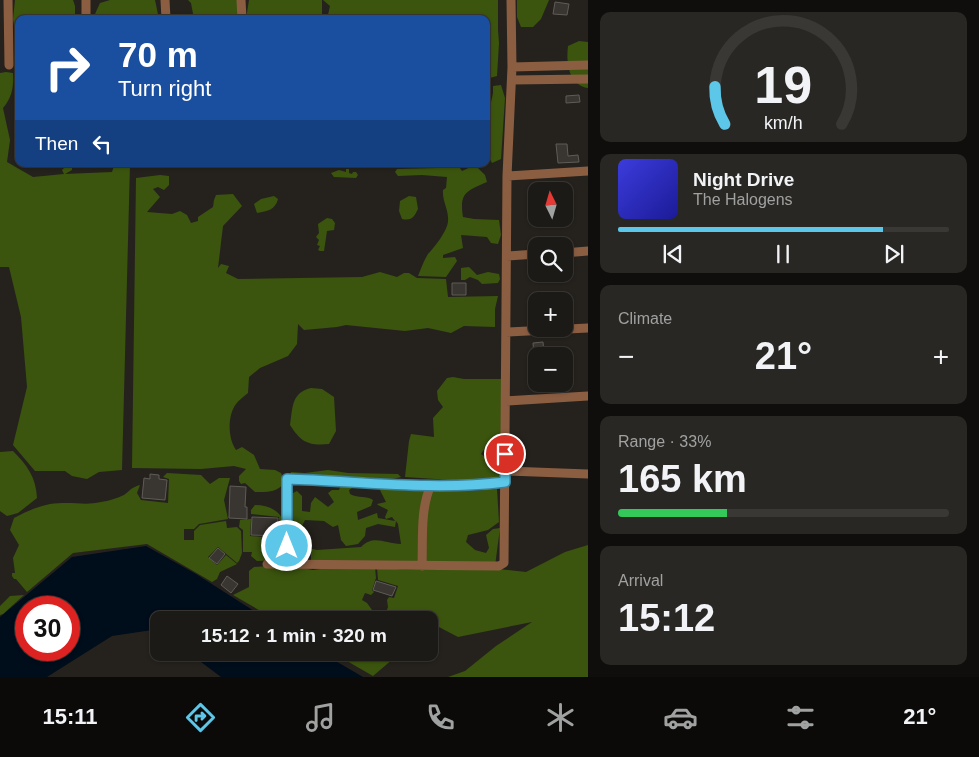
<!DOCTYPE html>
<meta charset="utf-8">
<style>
body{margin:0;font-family:Helvetica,sans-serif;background:#292723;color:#f1f3f6;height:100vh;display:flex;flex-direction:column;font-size:19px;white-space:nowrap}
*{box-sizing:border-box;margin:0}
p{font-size:16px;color:#a0a1a1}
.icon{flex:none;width:28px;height:28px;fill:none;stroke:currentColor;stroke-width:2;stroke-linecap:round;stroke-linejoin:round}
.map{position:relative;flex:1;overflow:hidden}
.side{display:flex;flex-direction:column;gap:12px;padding:12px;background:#0f0e0c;width:391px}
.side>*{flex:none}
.hud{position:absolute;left:15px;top:15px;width:475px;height:152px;border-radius:10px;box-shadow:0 1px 4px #0004,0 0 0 1px #3a3835;background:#1a4fa0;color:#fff;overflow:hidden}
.needle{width:32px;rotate:355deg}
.tools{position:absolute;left:528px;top:182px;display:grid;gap:10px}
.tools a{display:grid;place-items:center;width:45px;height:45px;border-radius:10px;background:#1c1a16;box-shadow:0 1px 4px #0004,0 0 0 1px #3a3835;font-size:25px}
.speed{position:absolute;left:15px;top:596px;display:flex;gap:10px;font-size:25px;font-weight:700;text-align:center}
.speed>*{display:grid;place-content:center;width:65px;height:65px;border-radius:50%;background:#1c1a16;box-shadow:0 1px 4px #0004,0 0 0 1px #3a3835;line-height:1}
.speed .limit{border:8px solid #d22;background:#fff;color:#111}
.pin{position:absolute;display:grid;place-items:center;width:42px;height:42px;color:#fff;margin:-21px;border:2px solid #fff;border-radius:50%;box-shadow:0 1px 5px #0007}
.me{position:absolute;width:55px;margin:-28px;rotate:0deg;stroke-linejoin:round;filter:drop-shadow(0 0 4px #0008)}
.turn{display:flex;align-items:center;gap:18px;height:105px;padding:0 20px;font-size:22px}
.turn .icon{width:65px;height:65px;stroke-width:2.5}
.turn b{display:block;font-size:35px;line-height:42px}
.then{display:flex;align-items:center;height:48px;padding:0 20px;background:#0003;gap:10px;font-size:19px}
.big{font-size:38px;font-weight:700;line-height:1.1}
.side .tile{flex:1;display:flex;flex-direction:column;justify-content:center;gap:8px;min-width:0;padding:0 18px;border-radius:10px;background:#292723}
.side .dial{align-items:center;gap:0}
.dial svg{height:130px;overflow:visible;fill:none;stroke:#3a3835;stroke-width:7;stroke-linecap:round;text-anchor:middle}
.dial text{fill:#f1f3f6;stroke:none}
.song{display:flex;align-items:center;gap:15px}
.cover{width:60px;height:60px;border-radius:8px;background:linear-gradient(135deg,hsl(240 70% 55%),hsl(240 70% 35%))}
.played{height:5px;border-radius:2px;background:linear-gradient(90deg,#5cc7e8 80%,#3a3835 80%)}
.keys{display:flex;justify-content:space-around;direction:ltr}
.heat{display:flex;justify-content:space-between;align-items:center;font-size:28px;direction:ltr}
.charge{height:8px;border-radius:4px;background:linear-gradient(90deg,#34c759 33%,#3a3835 0)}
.trip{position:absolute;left:150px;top:611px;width:288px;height:50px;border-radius:10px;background:#1c1a16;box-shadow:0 1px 4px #0004,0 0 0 1px #3a3835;font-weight:700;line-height:50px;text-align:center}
.tab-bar{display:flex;height:80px;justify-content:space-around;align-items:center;background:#0b0a09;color:#a0a1a1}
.tab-bar .icon{width:35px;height:35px}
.tab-bar .current{color:#5cc7e8}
.tab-bar b{font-size:22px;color:#f1f3f6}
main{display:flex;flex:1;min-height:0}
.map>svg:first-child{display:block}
.forest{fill:#3b550e}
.water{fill:#000d1b;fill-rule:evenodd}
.building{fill:#393530;stroke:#5f5b56}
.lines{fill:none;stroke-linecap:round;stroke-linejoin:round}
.minor{stroke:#8b5e42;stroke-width:9}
.route-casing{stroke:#3c8197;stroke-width:12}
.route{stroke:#5cc7e8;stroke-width:9}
</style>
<main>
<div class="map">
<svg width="588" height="677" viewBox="0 0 588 677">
<rect width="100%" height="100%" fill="#25221d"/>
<path class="forest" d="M 15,0 L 73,0 L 75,6 L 75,19 L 54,19 L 54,14 L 51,19 L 19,19 L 19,40 L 16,38 L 13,19 Z
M 110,0 L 155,0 L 159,19 L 96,19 L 95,14 L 100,3 Z
M 188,0 L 240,0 L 240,19 L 194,19 L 191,3 Z
M 249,0 L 322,0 L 322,19 L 246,19 Z
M 323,0 L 498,0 L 498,30 L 499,43 L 497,76 L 486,79 L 486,19 L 327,19 L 330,6 Z
M 517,0 L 549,0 L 541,19 L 533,27 L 521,27 L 517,17 Z
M 579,41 L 588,42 L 588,88 C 568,85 566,61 568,46 Z
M 6,72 L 13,73 C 14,86 12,98 3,108 L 10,140 L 7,162 L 33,177 L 64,174 L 62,170 L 67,165 L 72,166 L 72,170 L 65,174 L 112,172 L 114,166 L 120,164 L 130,164 L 122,470 L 99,472 L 87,479 L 72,476 L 65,471 L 35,471 L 13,445 L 27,387 L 21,317 L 9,267 L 0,267 L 0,73 Z
M 501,85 L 505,98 L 501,159 L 492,163 L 486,152 L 486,107 L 490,107 L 493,93 L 493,86 Z
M 442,164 L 461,164 L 460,168 L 462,171 L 475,165 L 485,175 L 487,182 C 467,191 459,192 463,217 L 474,219 L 499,220 L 501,235 L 498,244 L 491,243 L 487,237 L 461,235 L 463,248 L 443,255 L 443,258 L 455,257 L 457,261 L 446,277 L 418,276 C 421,269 424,260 428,254 C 434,248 448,230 448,221 C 449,210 442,201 443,190 L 446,188 L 447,177 L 422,175 L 398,176 L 395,172 L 397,169 L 437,168 Z
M 346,169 L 349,169 L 349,173 L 352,174 L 353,172 L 356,172 L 358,175 L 356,178 L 334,177 L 331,173 L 339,170 L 346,172 Z
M 160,175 L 169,176 L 169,185 L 164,190 L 158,187 L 153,189 L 160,197 L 147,212 L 172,214 L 180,211 L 187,215 L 191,223 L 198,221 L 198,217 L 213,207 L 214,200 L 216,195 L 233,194 L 242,206 L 223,226 L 218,268 L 221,264 L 229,266 L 226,273 L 238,279 L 362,277 L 380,272 L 397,277 L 404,273 L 409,273 L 417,278 L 446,279 L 448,297 L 498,296 L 495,309 L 495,327 L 464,326 L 451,333 L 428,328 L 405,331 L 346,325 L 337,327 L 304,330 L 298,324 L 297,344 L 288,356 L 260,368 L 249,377 L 248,393 C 244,396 239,400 236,404 C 227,416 228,439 236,450 L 242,447 L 254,455 L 260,469 L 275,470 L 281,473 L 285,482 C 277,493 267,492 255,492 L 245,483 L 241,484 L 239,481 L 239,476 L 246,469 L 234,466 L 201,469 L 132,468 L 136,178 Z
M 274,196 L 278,199 C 275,210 268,211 257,213 L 254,204 L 261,199 Z
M 409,196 L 416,197 L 418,209 C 414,217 412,221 402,219 L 399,211 L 400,201 Z
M 327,218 L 332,219 L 335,223 L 334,230 L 327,231 L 324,251 L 320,251 L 318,250 L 320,246 L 317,245 L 319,240 L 316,237 L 319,233 L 318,224 Z
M 469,267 L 477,275 L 488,272 L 499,274 L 500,279 L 498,283 L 482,284 L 478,280 L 470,277 L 465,280 L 461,280 L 461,268 Z
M 453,377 L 464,379 L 502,379 L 501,433 L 498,441 L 487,445 L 481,454 L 487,458 L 501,463 L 501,474 L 498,479 L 466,481 L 405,477 L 409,441 L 411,434 L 434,437 L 433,418 L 443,407 L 438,400 L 437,391 L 447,378 Z
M 311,388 L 322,389 L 334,397 L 336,431 L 329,444 C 308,446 301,442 290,425 C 293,407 291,393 311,388 Z
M 13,451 C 27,465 36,477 37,498 L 18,513 L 7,516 L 0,511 L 0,452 Z
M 328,470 L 348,473 L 398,474 L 401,477 C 390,481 370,477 358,477 C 336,477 312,478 290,475 L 291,472 L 305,473 Z
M 167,473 L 201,475 L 210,484 L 219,478 L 230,478 L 224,500 L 228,519 L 199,524 L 194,529 L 184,529 L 184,540 L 194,540 L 194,531 L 200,525 L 226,521 L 227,528 L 237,527 L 241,531 L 242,553 L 239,561 L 237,563 L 218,547 L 208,557 L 217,565 L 226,555 L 237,564 L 220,572 L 217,579 L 212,582 L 147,544 L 73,553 L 27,592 L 16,579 L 14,579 L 12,576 L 12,573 L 15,573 L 13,558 L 19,545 L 10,530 L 14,518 C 31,509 47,502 66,503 C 79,503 88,505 101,502 C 108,501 118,498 124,495 C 131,490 130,488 140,485 L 137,493 L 141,500 L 168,503 L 169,479 L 163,477 Z
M 341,485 L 350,485 L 352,488 L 349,490 L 350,494 C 359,499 366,495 373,500 L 371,506 L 357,512 L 358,520 L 377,513 L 378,518 L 395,521 L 392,517 L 386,519 L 385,517 L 388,510 L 378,505 L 377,504 L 386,502 L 380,490 L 380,485 L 474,491 L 497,489 L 499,522 L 488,530 L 468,535 L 466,542 L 475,550 L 486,553 L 489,548 L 486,535 L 493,529 L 500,528 L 495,566 L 311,563 L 311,554 L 299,554 L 304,547 L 317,550 L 361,547 C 374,534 385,544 401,544 L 398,524 L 396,521 L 395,527 L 378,524 L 366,528 L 365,536 L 358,544 L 346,546 L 341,540 L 338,525 L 333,527 L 324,521 L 305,520 L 302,526 L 302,543 L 295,555 L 288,555 L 291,494 L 297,491 L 302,496 L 302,511 L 310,512 L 311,503 L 315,497 L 328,507 L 334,502 L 328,493 L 332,490 L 339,490 Z
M 255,505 C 275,505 291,518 281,539 L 279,537 L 279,517 L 251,514 L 251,510 Z
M 251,519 L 250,536 L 277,538 L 286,556 L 283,560 L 257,561 L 251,556 L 252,552 L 243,552 L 243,530 L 239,527 L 240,520 Z
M 588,545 L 588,677 L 448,677 L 465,671 L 496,646 L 532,622 L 458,637 L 437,626 L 429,636 L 429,620 L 276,620 L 233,595 L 249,587 L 249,571 L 254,567 L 284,565 L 313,570 L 349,565 L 375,567 L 376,578 L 372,590 L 374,592 L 371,595 L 365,593 L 362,600 L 367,603 L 372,610 L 385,615 L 388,607 L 387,600 L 389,597 L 394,598 L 398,586 L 378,580 L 377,567 L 404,570 L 498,569 L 526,572 L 565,552 Z
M 24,595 L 3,614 L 0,615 L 0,606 L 10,596 Z
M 333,653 L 400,653 L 373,676 Z"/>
<path class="water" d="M 146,546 L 196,574 L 268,620 L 159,620 L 159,629 L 112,636 L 47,677 L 0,677 L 0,617 L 72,557 ZM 26,608 L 69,608 L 69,650 L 26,650 Z
M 189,653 L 322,653 L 363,677 L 221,677 Z"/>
<path class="building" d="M 555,2 L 569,4 L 567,15 L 553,14 Z
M 579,95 L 580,102 L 566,103 L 566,96 Z
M 556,144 L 567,144 L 568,156 L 578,155 L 579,162 L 558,163 Z
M 452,283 L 466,283 L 466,295 L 452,295 Z
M 543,342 L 544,353 L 534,354 L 533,343 Z
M 150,474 L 159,475 L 159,479 L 167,480 L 165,500 L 142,498 L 144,478 L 150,479 Z
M 230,486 L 246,487 L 245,507 L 247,507 L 247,519 L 229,518 Z
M 252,517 L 278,518 L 277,536 L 251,535 Z
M 218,548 L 225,554 L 217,564 L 209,558 Z
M 227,576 L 238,584 L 231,593 L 221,585 Z
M 376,581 L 396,587 L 392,596 L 373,590 Z"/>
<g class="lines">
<path class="minor" d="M 8,0 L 9,65
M 165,0 L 166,19
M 241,0 L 242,19
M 86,19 L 86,0
M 512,67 L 588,65
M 512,80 L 588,79
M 507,176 L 588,171
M 564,253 L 588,251
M 507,256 L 536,254
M 506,332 L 588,328
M 506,401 L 588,396
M 505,471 L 588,474
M 287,563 L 287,479 C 358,481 434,490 505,483
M 267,564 L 499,566 L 504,563 L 507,176 L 512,67 L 511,0
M 422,566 C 423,539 420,509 431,485"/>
</g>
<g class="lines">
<g class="route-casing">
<path id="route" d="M 287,546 L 287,479 C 358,481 434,491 505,482 L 505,454"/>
</g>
<use href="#route" class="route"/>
</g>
</svg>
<div class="tools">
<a><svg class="needle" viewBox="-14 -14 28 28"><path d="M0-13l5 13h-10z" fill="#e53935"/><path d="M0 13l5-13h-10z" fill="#a0a1a1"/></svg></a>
<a><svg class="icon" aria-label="search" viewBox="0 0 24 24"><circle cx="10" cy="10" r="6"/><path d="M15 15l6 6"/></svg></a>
<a>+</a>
<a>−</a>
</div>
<div class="speed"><div class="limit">30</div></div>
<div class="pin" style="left:505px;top:454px;background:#d93025"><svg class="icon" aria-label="arrive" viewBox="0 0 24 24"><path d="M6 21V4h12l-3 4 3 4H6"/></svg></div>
<svg class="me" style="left:287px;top:546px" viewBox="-20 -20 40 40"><circle r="17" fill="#5cc7e8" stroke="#fff" stroke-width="3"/><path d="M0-11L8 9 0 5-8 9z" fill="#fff"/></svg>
<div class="trip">15:12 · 1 min · 320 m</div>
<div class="hud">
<div class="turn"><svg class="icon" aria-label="right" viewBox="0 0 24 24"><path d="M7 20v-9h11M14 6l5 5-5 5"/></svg><div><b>70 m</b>Turn right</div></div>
<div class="then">Then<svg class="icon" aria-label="left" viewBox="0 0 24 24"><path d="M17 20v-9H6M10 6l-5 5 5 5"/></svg></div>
</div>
</div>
<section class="side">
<div class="tile dial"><svg viewBox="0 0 100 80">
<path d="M14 69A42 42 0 1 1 86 69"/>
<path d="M14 69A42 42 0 0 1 8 46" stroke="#5cc7e8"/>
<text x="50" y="56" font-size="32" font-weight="700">19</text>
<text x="50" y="72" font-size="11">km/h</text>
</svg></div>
<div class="tile">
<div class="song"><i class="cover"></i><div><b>Night Drive</b><p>The Halogens</p></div></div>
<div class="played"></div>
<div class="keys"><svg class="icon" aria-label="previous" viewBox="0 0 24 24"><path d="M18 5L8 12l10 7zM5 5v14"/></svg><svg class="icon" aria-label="pause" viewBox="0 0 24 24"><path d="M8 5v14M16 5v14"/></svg><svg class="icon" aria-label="next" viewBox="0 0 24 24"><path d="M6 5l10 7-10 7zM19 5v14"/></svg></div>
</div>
<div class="tile"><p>Climate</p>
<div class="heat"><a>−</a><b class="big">21°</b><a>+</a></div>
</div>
<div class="tile"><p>Range · 33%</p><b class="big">165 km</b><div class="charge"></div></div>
<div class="tile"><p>Arrival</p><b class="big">15:12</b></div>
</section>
</main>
<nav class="tab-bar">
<b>15:11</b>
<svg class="icon current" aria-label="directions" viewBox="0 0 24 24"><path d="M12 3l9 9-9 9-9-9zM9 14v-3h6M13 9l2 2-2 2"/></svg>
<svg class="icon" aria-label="music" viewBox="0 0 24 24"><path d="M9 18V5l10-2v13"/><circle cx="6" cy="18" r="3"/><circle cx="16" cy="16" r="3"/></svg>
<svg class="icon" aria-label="phone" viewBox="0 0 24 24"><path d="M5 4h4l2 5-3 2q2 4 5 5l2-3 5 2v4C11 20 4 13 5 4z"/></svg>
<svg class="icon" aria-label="climate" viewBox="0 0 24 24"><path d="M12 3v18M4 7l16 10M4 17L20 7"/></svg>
<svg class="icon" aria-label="car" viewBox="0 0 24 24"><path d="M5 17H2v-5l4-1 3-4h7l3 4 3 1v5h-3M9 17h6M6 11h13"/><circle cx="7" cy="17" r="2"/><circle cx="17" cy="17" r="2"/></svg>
<svg class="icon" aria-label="filters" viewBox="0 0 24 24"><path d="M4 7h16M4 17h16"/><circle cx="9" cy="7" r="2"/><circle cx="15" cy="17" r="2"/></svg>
<b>21°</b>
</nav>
